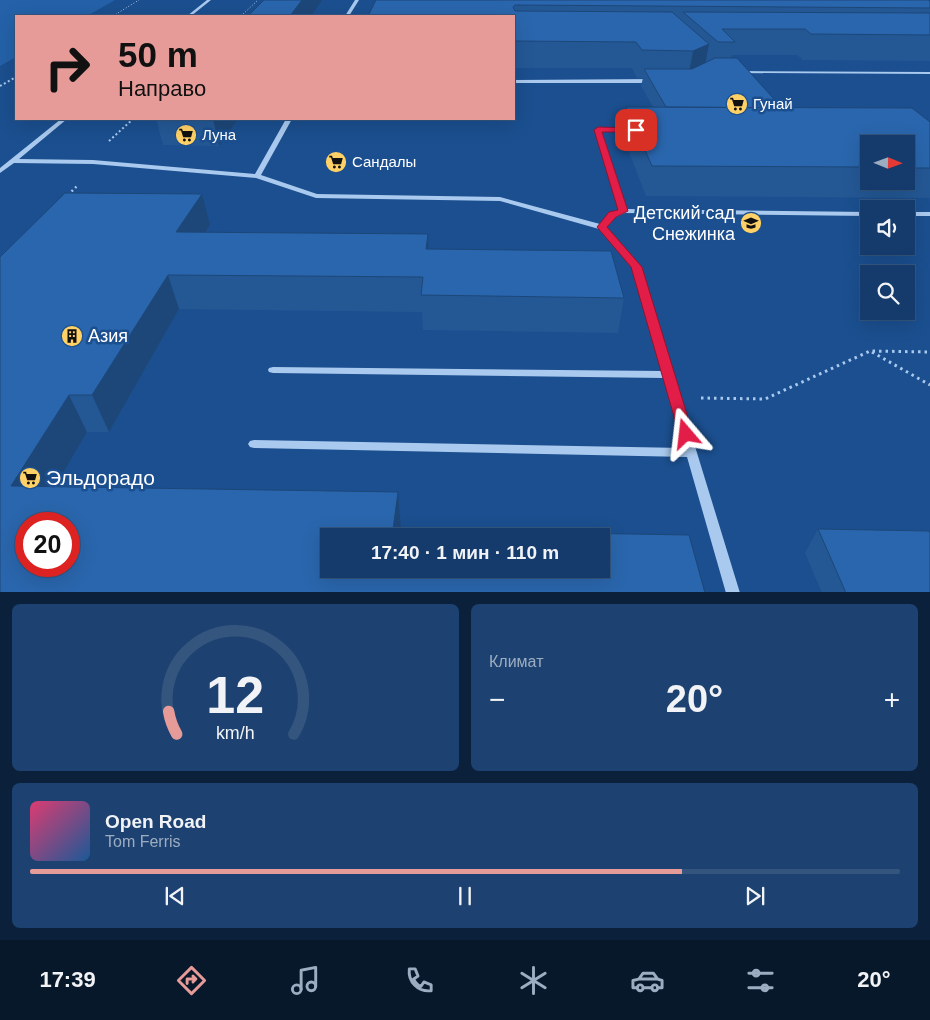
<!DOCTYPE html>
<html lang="ru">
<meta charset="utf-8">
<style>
body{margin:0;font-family:Helvetica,sans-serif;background:#1d4271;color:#f1f3f6;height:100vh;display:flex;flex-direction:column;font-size:19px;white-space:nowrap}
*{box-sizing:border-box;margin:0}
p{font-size:16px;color:#9dadc1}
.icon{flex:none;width:28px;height:28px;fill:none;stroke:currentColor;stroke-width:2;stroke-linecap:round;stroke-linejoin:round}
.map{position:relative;height:592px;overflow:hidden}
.sheet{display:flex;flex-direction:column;gap:12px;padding:12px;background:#0b203b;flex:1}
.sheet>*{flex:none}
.hud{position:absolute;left:15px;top:15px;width:500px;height:105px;border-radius:0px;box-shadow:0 5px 20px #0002,0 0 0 1px #33557e;background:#e69b98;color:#111;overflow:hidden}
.needle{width:32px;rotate:91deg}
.fabs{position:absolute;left:860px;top:135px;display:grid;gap:10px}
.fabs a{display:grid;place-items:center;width:55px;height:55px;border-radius:0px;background:#143b6b;box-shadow:0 5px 20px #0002,0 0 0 1px #33557e;font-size:25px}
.speed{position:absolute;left:15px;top:512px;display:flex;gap:10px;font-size:25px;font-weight:700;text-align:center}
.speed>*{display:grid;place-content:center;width:65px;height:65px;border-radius:50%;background:#143b6b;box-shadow:0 5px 20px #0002,0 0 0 1px #33557e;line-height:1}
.speed .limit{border:8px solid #d22;background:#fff;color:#111}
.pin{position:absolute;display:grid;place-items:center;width:42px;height:42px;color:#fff;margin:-21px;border-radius:10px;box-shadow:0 2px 8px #0006}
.me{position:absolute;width:55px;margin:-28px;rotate:343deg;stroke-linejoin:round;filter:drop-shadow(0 0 4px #0008)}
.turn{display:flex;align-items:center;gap:18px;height:105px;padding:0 20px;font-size:22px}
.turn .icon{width:65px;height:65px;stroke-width:2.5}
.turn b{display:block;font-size:35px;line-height:42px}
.big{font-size:38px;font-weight:600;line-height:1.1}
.sheet .card{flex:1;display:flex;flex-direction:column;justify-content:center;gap:8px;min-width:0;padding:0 18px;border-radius:8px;background:#1d4271}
.sheet .dial{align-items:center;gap:0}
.dial svg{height:130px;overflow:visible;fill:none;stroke:#33557e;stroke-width:7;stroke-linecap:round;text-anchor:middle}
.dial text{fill:#f1f3f6;stroke:none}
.song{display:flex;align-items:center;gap:15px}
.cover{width:60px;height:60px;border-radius:8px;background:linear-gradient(135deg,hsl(340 70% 55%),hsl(210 70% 35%))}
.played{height:5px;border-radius:2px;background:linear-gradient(90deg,#e69b98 75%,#33557e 75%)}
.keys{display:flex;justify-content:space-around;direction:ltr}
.heat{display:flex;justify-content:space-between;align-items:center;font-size:28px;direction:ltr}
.sheet .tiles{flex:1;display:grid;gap:12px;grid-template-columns:1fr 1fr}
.card:last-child{grid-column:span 2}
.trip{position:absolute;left:320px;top:528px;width:290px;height:50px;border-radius:0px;background:#143b6b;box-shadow:0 5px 20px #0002,0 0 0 1px #33557e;font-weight:600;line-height:50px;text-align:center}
.tab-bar{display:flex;height:80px;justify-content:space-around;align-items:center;background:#08182b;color:#9dadc1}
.tab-bar .icon{width:35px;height:35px}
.tab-bar .active{color:#e69b98}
.tab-bar b{font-size:22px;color:#f1f3f6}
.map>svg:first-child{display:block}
.green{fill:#2461a8}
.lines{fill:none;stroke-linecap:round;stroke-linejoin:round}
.path-far3{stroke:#a9c9ee;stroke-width:1;stroke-dasharray:1 2;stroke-linecap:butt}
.path-far2{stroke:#a9c9ee;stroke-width:2;stroke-dasharray:2 2.5;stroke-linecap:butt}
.path-far1{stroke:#a9c9ee;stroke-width:2.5;stroke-dasharray:2 3;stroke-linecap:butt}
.path{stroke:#a9c9ee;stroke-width:3;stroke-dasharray:2.5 4;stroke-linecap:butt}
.minor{fill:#a9c9ee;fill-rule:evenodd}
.wall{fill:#245895;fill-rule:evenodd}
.shaded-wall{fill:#1d4779}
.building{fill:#2a66ad;stroke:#1d4779;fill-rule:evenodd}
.route{fill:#e11d48;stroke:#92132f}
.labels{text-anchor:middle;stroke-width:5;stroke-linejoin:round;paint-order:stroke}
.far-poi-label{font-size:15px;fill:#fff;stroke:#1b4f8f;text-anchor:start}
.poi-label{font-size:18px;fill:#fff;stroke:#1b4f8f;text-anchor:end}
.near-poi-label{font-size:21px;fill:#fff;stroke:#1b4f8f;text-anchor:start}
</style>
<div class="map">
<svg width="930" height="593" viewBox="0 0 930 593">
<rect width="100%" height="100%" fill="#1b4f8f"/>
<path class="green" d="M 0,0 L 115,0 L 87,16 L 16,16 L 16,57 L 0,66 Z"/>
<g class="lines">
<path class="path-far3" d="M 113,16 L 139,0
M 241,16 L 258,0"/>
<path class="path-far2" d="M 0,86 L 16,77
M 109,141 L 133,119"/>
<path class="path-far1" d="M 68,195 L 78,185"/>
<path class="path" d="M 872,352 L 930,385
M 701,398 L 765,399 L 870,351 L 930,352"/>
<path class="minor" d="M 207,0 L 211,0 L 191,16 L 187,16 Z
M 355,0 L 359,0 L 349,16 L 345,16 Z
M 738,71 L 930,72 L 930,74 L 740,73 L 738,72 Z
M 514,80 L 654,79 L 657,81 L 654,83 L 514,83 Z
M 61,119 L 67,119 L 19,159 L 93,160 L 255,174 L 286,119 L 292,119 L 261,175 L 317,194 L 500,197 L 600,224 L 610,213 L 620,210 L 595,130 L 598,128 L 634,128 L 637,130 L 636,131 L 602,132 L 627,209 L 869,212 L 869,216 L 625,213 L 616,217 L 606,227 L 640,267 L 740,593 L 726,593 L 687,457 L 254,448 L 250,447 L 248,444 L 250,441 L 254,440 L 684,448 L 664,378 L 273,373 L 269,372 L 268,370 L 269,368 L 273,367 L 662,371 L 632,267 L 599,229 L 500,201 L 316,198 L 256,178 L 93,164 L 14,163 L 0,173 L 0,168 Z
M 906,212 L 930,212 L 930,216 L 906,216 Z"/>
</g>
<path class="wall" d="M 376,0 L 930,1 L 930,61 L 803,60 L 797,55 L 732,55 L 731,58 L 782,108 L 930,122 L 930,198 L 646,196 L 622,134 L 626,107 L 653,107 L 641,86 L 643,78 L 637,78 L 632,68 L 514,68 L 514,16 ZM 869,144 L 906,144 L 906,181 L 869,181 Z
M 156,119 L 238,119 L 219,146 L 163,145 Z
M 65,193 L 210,225 L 206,232 L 428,249 L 624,298 L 618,333 L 423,330 L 422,312 L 179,309 L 109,432 L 87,432 L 55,487 L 0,593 Z
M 818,529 L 930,593 L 822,593 L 805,553 Z"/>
<path class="shaded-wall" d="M 302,0 L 322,0 L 311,16 L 290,16 Z
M 709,44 L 704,71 L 688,78 L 693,51 Z
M 213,119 L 238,119 L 219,146 Z
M 202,194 L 210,225 L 186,264 L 176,232 Z
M 428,234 L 429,267 L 426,249 Z
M 168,275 L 179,309 L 109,432 L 92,395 Z
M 69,395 L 87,432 L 34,523 L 11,486 Z
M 398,492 L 401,529 L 400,536 L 393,530 Z"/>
<path class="building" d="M 264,0 L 302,0 L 290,16 L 248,16 Z
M 376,0 L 928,0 L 930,1 L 930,8 L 515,5 L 513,7 L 515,11 L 672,12 L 709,44 L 693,51 L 642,50 L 636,42 L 514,41 L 514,16 L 368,16 Z
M 683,12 L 930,13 L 930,35 L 811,34 L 805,29 L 722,29 L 735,42 L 718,42 Z
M 715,58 L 737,58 L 782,108 L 666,107 L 644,69 L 692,69 Z
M 626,107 L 912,108 L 930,122 L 930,168 L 906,168 L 906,144 L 869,144 L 869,167 L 652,166 Z
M 65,193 L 202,194 L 176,232 L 428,234 L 426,249 L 611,251 L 624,298 L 421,295 L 423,277 L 168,275 L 92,395 L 69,395 L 11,486 L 398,492 L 393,530 L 689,535 L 705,593 L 0,593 L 0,257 ZM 26,524 L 69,524 L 69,566 L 26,566 ZM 329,536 L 601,536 L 601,569 L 329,569 Z
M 818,529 L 929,531 L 930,533 L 930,593 L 846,593 Z"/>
<path class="route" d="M 598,127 L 636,128 L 640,130 L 636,132 L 602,132 L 628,211 L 616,217 L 607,227 L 642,267 L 693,434 L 691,438 L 681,438 L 679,434 L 631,267 L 597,227 L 609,212 L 618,210 L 594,130 Z"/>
<defs>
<g id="supermarket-disc" transform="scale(1.125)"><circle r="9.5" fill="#ffd166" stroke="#1b4f8f"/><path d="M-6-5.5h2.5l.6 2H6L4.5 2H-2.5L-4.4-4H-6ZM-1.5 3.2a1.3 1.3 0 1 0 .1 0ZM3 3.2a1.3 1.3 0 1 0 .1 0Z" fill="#111"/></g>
<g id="school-disc" transform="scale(1.125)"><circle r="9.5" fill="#ffd166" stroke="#1b4f8f"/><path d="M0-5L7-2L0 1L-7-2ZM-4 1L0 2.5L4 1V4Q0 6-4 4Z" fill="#111"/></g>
<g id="building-disc" transform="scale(1.125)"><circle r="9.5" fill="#ffd166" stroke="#1b4f8f"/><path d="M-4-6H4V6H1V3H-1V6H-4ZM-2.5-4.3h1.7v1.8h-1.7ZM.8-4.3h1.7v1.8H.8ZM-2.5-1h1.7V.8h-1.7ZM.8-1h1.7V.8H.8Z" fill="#111"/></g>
</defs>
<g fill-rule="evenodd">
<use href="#supermarket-disc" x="737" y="104"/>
<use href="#supermarket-disc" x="186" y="135"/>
<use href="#supermarket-disc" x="336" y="162"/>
<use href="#school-disc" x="751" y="223"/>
<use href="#building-disc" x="72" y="336"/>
<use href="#supermarket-disc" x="30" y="478"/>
</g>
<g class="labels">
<g class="far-poi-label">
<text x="753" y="109">Гунай</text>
<text x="202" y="140">Луна</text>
<text x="352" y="167">Сандалы</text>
</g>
<g class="poi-label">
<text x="735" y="219">Детский сад<tspan x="735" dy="21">Снежинка</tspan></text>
<text x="88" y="342" text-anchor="start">Азия</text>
</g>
<g class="near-poi-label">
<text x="46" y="485">Эльдорадо</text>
</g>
</g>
</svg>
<div class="fabs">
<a><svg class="needle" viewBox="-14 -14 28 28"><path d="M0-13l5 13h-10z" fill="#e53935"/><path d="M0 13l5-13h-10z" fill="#9dadc1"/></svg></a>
<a><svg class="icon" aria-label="sound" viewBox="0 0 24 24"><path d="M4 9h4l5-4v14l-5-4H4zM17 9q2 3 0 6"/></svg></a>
<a><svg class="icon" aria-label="search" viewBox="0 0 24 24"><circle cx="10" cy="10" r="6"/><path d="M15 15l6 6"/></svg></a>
</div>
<div class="speed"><div class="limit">20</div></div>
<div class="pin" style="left:636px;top:130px;background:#d93025"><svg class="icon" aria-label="arrive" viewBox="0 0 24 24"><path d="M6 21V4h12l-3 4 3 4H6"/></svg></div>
<svg class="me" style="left:686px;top:434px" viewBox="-20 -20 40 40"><path d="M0-17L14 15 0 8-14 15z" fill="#e11d48" stroke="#fff" stroke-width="4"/></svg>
<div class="trip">17:40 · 1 мин · 110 m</div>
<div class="hud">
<div class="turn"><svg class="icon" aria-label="right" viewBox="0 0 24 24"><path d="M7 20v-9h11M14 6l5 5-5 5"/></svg><div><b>50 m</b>Направо</div></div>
</div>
</div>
<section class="sheet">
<div class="tiles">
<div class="card dial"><svg viewBox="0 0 100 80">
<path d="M14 69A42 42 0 1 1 86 69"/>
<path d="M14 69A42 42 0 0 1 9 55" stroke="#e69b98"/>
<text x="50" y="56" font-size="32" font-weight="700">12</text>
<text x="50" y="72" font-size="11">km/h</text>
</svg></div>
<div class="card"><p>Климат</p>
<div class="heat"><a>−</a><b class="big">20°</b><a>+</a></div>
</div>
<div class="card">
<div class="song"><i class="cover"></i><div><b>Open Road</b><p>Tom Ferris</p></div></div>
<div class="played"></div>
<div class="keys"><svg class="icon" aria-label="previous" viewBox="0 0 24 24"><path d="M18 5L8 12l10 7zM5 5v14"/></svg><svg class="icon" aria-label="pause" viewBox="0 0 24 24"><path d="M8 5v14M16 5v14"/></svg><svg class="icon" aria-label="next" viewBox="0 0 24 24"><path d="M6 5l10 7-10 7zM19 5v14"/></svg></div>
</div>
</div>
</section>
<nav class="tab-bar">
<b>17:39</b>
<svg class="icon active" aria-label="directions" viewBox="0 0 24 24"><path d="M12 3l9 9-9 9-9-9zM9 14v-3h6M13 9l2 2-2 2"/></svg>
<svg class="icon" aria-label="music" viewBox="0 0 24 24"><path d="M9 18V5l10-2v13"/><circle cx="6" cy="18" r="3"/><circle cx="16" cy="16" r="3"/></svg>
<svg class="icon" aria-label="phone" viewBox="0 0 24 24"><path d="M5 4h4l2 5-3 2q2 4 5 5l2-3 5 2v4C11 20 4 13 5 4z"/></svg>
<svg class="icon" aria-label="climate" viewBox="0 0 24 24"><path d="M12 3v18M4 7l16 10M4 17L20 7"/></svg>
<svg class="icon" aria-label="car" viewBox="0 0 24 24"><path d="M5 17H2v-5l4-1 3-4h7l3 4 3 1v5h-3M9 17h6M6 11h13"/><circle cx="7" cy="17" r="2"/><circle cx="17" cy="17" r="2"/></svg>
<svg class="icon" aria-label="filters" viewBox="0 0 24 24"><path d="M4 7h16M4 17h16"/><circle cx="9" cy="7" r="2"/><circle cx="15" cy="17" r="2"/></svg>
<b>20°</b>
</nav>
